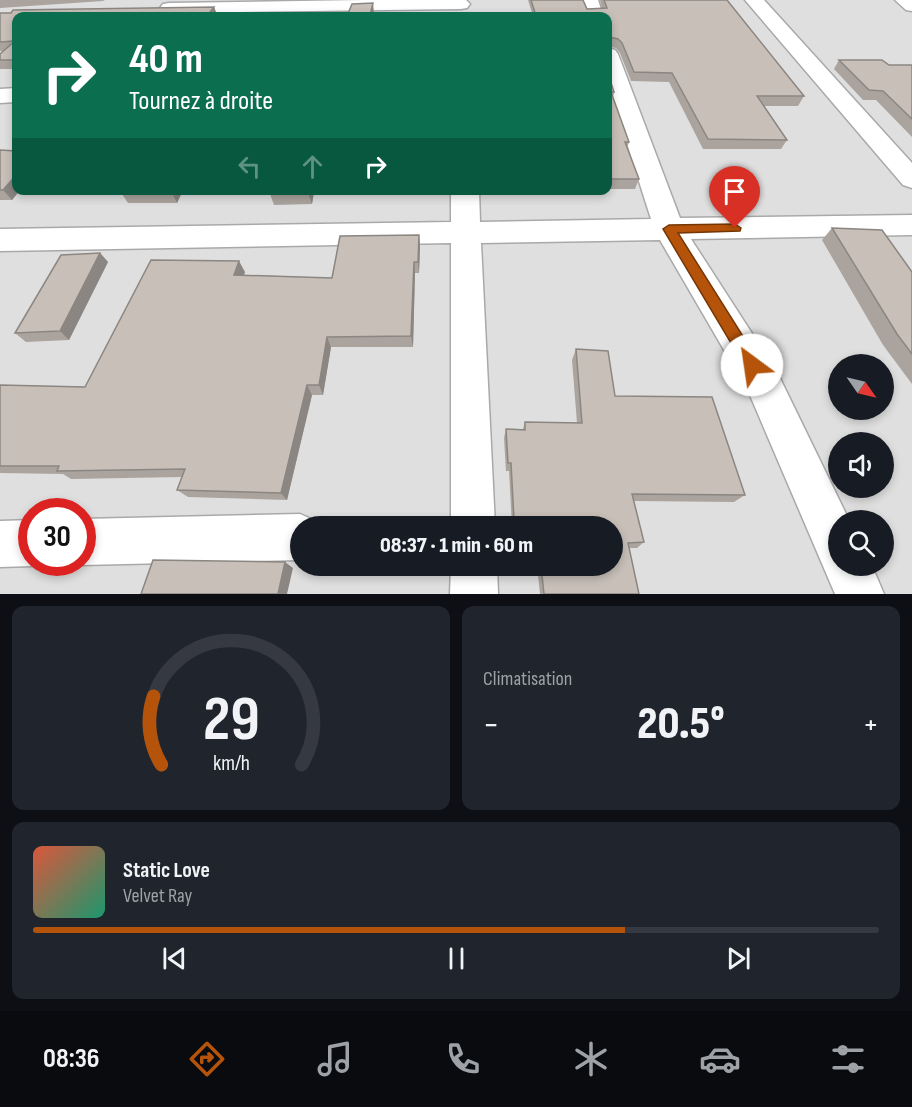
<!DOCTYPE html>
<html lang="fr">
<meta charset="utf-8">
<style>
body{margin:0;font-family:"Sofia Sans Condensed",sans-serif;background:#20242c;color:#f1f3f6;height:100vh;display:flex;flex-direction:column;font-size:22px;white-space:nowrap}
*{box-sizing:border-box;margin:0}
p{font-size:20px;color:#9ea1a6}
.icon{flex:none;width:33px;height:33px;fill:none;stroke:currentColor;stroke-width:2;stroke-linecap:round;stroke-linejoin:round}
.map{position:relative;height:594px;overflow:hidden}
.panel{display:flex;flex-direction:column;gap:12px;padding:12px;background:#0d0f14;flex:1}
.panel>*{flex:none}
.top-card{position:absolute;left:12px;top:12px;width:600px;height:183px;border-radius:12px;box-shadow:0 3px 9px #0003;background:#0b6e4f;color:#fff;overflow:hidden}
.needle{width:39px;rotate:124deg}
.fabs{position:absolute;left:828px;top:354px;display:grid;gap:12px}
.fabs a{display:grid;place-items:center;width:66px;height:66px;border-radius:50%;background:#171b24;box-shadow:0 3px 9px #0003;font-size:30px}
.speed{position:absolute;left:18px;top:498px;display:flex;gap:12px;font-size:30px;font-weight:700;text-align:center}
.speed>*{display:grid;place-content:center;width:78px;height:78px;border-radius:50%;background:#171b24;box-shadow:0 3px 9px #0003;line-height:1}
.speed .limit{border:9px solid #d22;background:#fff;color:#111}
.pin{position:absolute;display:grid;place-items:center;width:51px;height:51px;color:#fff;margin:-62px -26px;border-radius:50% 50% 50% 0;rotate:-45deg;box-shadow:0 0 6px #0007}
.pin .icon{rotate:45deg}
.me{position:absolute;width:66px;margin:-33px;rotate:329deg;stroke-linejoin:round;filter:drop-shadow(0 0 4px #0008)}
.turn{display:flex;align-items:center;gap:21px;height:126px;padding:0 18px;font-size:27px}
.turn .icon{width:78px;height:78px;stroke-width:2.5}
.turn b{display:block;font-size:42px;line-height:51px}
.lanes{display:flex;align-items:center;height:57px;padding:0 18px;background:#0003;justify-content:center;gap:30px;direction:ltr}
.lanes .off{opacity:.35}
.big{font-size:45px;font-weight:800;line-height:1.1}
.panel .widget{flex:1;display:flex;flex-direction:column;justify-content:center;gap:9px;min-width:0;padding:0 21px;border-radius:12px;background:#20242c}
.panel .dial{align-items:center;gap:0}
.dial svg{height:156px;overflow:visible;fill:none;stroke:#363941;stroke-width:7;stroke-linecap:round;text-anchor:middle}
.dial text{fill:#f1f3f6;stroke:none}
.song{display:flex;align-items:center;gap:18px}
.cover{width:72px;height:72px;border-radius:9px;background:linear-gradient(135deg,hsl(10 70% 55%),hsl(160 70% 35%))}
.played{height:6px;border-radius:3px;background:linear-gradient(90deg,#b45309 70%,#363941 70%)}
.keys{display:flex;justify-content:space-around;direction:ltr}
.heat{display:flex;justify-content:space-between;align-items:center;font-size:33px;direction:ltr}
.panel .tiles{flex:1;display:grid;gap:12px;grid-template-columns:1fr 1fr}
.widget:last-child{grid-column:span 2}
.trip{position:absolute;left:290px;top:516px;width:333px;height:60px;border-radius:30px;background:#171b24;box-shadow:0 3px 9px #0003;font-weight:800;line-height:60px;text-align:center}
.dock{display:flex;height:96px;justify-content:space-around;align-items:center;background:#090b0e;color:#9ea1a6}
.dock .icon{width:42px;height:42px}
.dock .current{color:#b45309}
.dock b{font-size:27px;color:#f1f3f6}
.map>svg:first-child{display:block}
.residential{fill:#e0dfdf;fill-rule:evenodd}
.lines{fill:none;stroke-linecap:round;stroke-linejoin:round}
.minor-casing{stroke:#a9a9a9;stroke-width:3}
.minor{fill:#fff;fill-rule:evenodd}
.wall{fill:#aba49e}
.shaded-wall{fill:#8b8681}
.building{fill:#c7bfb8;stroke:#8b8681;stroke-width:1.5}
.route{fill:#b45309;stroke:#753606;stroke-width:1.5}
</style>
<div class="map">
<svg width="912" height="594" viewBox="0 0 912 594">
<rect width="100%" height="100%" fill="#f2efe9"/>
<path class="residential" d="M 0,0 L 912,0 L 912,594 L 0,594 ZM 16,16 L 608,16 L 608,190 L 16,190 ZM 838,364 L 884,364 L 884,410 L 838,410 ZM 838,442 L 884,442 L 884,488 L 838,488 ZM 32,512 L 82,512 L 82,562 L 32,562 ZM 838,520 L 884,520 L 884,566 L 838,566 ZM 300,526 L 612,526 L 612,566 L 300,566 Z"/>
<g class="lines">
<g class="minor-casing">
<path id="minor" d="M 363,0 L 466,0 L 470,4 L 467,8 L 461,9 L 169,13 L 163,12 L 160,8 L 163,4 L 169,3 Z
M 580,0 L 598,0 L 603,16 L 585,16 Z
M 745,0 L 764,0 L 912,163 L 912,188 L 903,185 Z
M 895,0 L 912,0 L 912,11 L 906,10 Z
M 608,48 L 615,50 L 618,54 L 680,218 L 912,215 L 912,235 L 691,239 L 777,372 L 849,520 L 838,520 L 838,566 L 872,566 L 884,594 L 835,594 L 749,393 L 660,240 L 481,243 L 495,526 L 451,526 L 451,243 L 0,251 L 0,229 L 451,222 L 451,190 L 479,190 L 480,222 L 651,219 L 608,84 Z
M 16,88 L 16,102 L 0,103 L 0,89 Z
M 300,514 L 316,521 L 318,526 L 300,526 L 300,560 L 82,565 L 76,562 L 82,562 L 82,519 Z
M 32,520 L 32,562 L 40,562 L 32,566 L 0,567 L 0,521 Z
M 451,566 L 497,566 L 498,594 L 450,594 Z"/>
</g>
<use href="#minor" class="minor"/>
</g>
<path class="wall" d="M 0,0 L 105,0 L 103,1 L 0,8 Z
M 528,0 L 583,0 L 587,9 L 602,9 L 600,0 L 727,0 L 804,96 L 798,106 L 764,106 L 787,140 L 781,149 L 703,149 L 669,82 L 631,81 L 620,53 L 616,48 L 608,46 L 608,16 L 533,16 Z
M 214,7 L 217,15 L 216,16 L 16,16 L 16,69 L 0,69 L 0,54 L 4,51 L 0,51 L 0,13 Z
M 839,60 L 889,65 L 912,65 L 912,137 L 876,100 L 863,100 L 834,69 Z
M 608,73 L 614,92 L 613,98 L 629,142 L 627,148 L 639,179 L 635,189 L 608,189 Z
M 0,150 L 16,190 L 20,190 L 12,200 L 0,200 Z
M 124,190 L 183,190 L 177,203 L 128,203 L 122,194 Z
M 271,190 L 381,190 L 314,192 L 312,204 L 274,205 L 270,194 Z
M 501,190 L 555,190 L 555,194 L 501,193 Z
M 832,228 L 912,272 L 912,384 L 883,345 L 822,240 Z
M 419,235 L 420,247 L 419,273 L 415,273 L 413,347 L 331,347 L 323,395 L 312,395 L 287,500 L 188,497 L 177,490 L 182,477 L 71,479 L 63,474 L 0,473 L 0,385 L 85,387 L 245,272 L 244,275 L 332,278 Z
M 100,253 L 108,262 L 69,340 L 26,342 L 15,333 Z
M 576,349 L 615,396 L 745,495 L 734,502 L 634,501 L 644,542 L 637,548 L 629,548 L 639,594 L 540,594 L 537,566 L 612,566 L 612,526 L 512,526 L 509,471 L 506,471 L 504,438 L 506,429 L 523,429 L 525,422 L 577,423 L 572,360 Z"/>
<path class="shaded-wall" d="M 373,3 L 374,13 L 373,16 L 370,15 Z
M 214,7 L 217,15 L 216,16 L 207,16 Z
M 16,175 L 16,190 L 20,190 L 12,200 L 3,190 Z
M 173,190 L 183,190 L 177,203 L 172,193 Z
M 309,190 L 314,190 L 314,192 L 312,204 L 308,193 Z
M 419,235 L 420,247 L 419,273 L 418,262 Z
M 100,253 L 108,262 L 69,340 L 60,331 Z
M 239,261 L 245,272 L 240,286 L 234,275 Z
M 414,262 L 415,273 L 413,347 L 411,336 Z
M 327,337 L 331,347 L 323,395 L 319,385 Z
M 307,385 L 312,395 L 287,500 L 281,493 Z
M 285,562 L 293,568 L 287,594 L 278,594 Z"/>
<path class="building" d="M 531,0 L 583,0 L 587,9 L 607,8 L 604,0 L 727,0 L 804,96 L 757,96 L 787,140 L 708,139 L 672,73 L 634,72 L 622,43 L 618,39 L 609,37 L 608,58 L 608,16 L 536,16 Z
M 373,3 L 370,15 L 385,15 L 384,16 L 347,16 L 352,4 Z
M 214,7 L 207,16 L 16,16 L 16,60 L 0,60 L 0,54 L 15,41 L 0,42 L 0,13 L 11,13 L 13,10 Z
M 839,60 L 882,60 L 889,65 L 912,65 L 912,119 L 883,91 L 869,90 Z
M 608,73 L 614,92 L 611,92 L 629,142 L 625,142 L 639,179 L 608,179 Z
M 0,150 L 16,151 L 16,175 L 3,190 L 0,190 Z
M 124,190 L 173,190 L 172,193 L 122,194 Z
M 271,190 L 309,190 L 308,193 L 270,194 Z
M 832,228 L 882,230 L 912,272 L 912,354 L 897,334 Z
M 419,235 L 418,262 L 414,262 L 411,336 L 327,337 L 319,385 L 307,385 L 281,493 L 177,490 L 185,469 L 57,471 L 59,466 L 0,466 L 0,385 L 85,387 L 151,260 L 239,261 L 234,275 L 332,278 L 340,236 Z
M 100,253 L 60,331 L 15,333 L 61,255 Z
M 576,349 L 608,351 L 615,396 L 712,397 L 745,495 L 632,494 L 644,542 L 628,543 L 639,594 L 544,594 L 541,566 L 612,566 L 612,526 L 528,526 L 527,520 L 514,520 L 511,463 L 508,463 L 506,429 L 525,430 L 525,422 L 582,423 Z
M 153,560 L 285,562 L 278,594 L 141,594 Z"/>
<path class="route" d="M 735,224 L 741,228 L 740,231 L 678,233 L 758,360 L 760,365 L 758,370 L 752,372 L 747,370 L 663,229 L 669,225 Z"/>
</svg>
<div class="fabs">
<a><svg class="needle" viewBox="-14 -14 28 28"><path d="M0-13l5 13h-10z" fill="#e53935"/><path d="M0 13l5-13h-10z" fill="#9ea1a6"/></svg></a>
<a><svg class="icon" aria-label="sound" viewBox="0 0 24 24"><path d="M4 9h4l5-4v14l-5-4H4zM17 9q2 3 0 6"/></svg></a>
<a><svg class="icon" aria-label="search" viewBox="0 0 24 24"><circle cx="10" cy="10" r="6"/><path d="M15 15l6 6"/></svg></a>
</div>
<div class="speed"><div class="limit">30</div></div>
<div class="pin" style="left:735px;top:228px;background:#d93025"><svg class="icon" aria-label="arrive" viewBox="0 0 24 24"><path d="M6 21V4h12l-3 4 3 4H6"/></svg></div>
<svg class="me" style="left:752px;top:365px" viewBox="-20 -20 40 40"><circle r="19" fill="#fff"/><path d="M0-13L10 11 0 6-10 11z" fill="#b45309"/></svg>
<div class="trip">08:37 · 1 min · 60 m</div>
<div class="top-card">
<div class="turn"><svg class="icon" aria-label="right" viewBox="0 0 24 24"><path d="M7 20v-9h11M14 6l5 5-5 5"/></svg><div><b>40 m</b>Tournez à droite</div></div>
<div class="lanes"><svg class="icon off" aria-label="left" viewBox="0 0 24 24"><path d="M17 20v-9H6M10 6l-5 5 5 5"/></svg><svg class="icon off" aria-label="ahead" viewBox="0 0 24 24"><path d="M12 20V5M6 11l6-6 6 6"/></svg><svg class="icon" aria-label="right" viewBox="0 0 24 24"><path d="M7 20v-9h11M14 6l5 5-5 5"/></svg></div>
</div>
</div>
<section class="panel">
<div class="tiles">
<div class="widget dial"><svg viewBox="0 0 100 80">
<path d="M14 69A42 42 0 1 1 86 69"/>
<path d="M14 69A42 42 0 0 1 10 34" stroke="#b45309"/>
<text x="50" y="56" font-size="32" font-weight="700">29</text>
<text x="50" y="72" font-size="11">km/h</text>
</svg></div>
<div class="widget"><p>Climatisation</p>
<div class="heat"><a>−</a><b class="big">20.5°</b><a>+</a></div>
</div>
<div class="widget">
<div class="song"><i class="cover"></i><div><b>Static Love</b><p>Velvet Ray</p></div></div>
<div class="played"></div>
<div class="keys"><svg class="icon" aria-label="previous" viewBox="0 0 24 24"><path d="M18 5L8 12l10 7zM5 5v14"/></svg><svg class="icon" aria-label="pause" viewBox="0 0 24 24"><path d="M8 5v14M16 5v14"/></svg><svg class="icon" aria-label="next" viewBox="0 0 24 24"><path d="M6 5l10 7-10 7zM19 5v14"/></svg></div>
</div>
</div>
</section>
<nav class="dock">
<b>08:36</b>
<svg class="icon current" aria-label="directions" viewBox="0 0 24 24"><path d="M12 3l9 9-9 9-9-9zM9 14v-3h6M13 9l2 2-2 2"/></svg>
<svg class="icon" aria-label="music" viewBox="0 0 24 24"><path d="M9 18V5l10-2v13"/><circle cx="6" cy="18" r="3"/><circle cx="16" cy="16" r="3"/></svg>
<svg class="icon" aria-label="phone" viewBox="0 0 24 24"><path d="M5 4h4l2 5-3 2q2 4 5 5l2-3 5 2v4C11 20 4 13 5 4z"/></svg>
<svg class="icon" aria-label="climate" viewBox="0 0 24 24"><path d="M12 3v18M4 7l16 10M4 17L20 7"/></svg>
<svg class="icon" aria-label="car" viewBox="0 0 24 24"><path d="M5 17H2v-5l4-1 3-4h7l3 4 3 1v5h-3M9 17h6M6 11h13"/><circle cx="7" cy="17" r="2"/><circle cx="17" cy="17" r="2"/></svg>
<svg class="icon" aria-label="filters" viewBox="0 0 24 24"><path d="M4 7h16M4 17h16"/><circle cx="9" cy="7" r="2"/><circle cx="15" cy="17" r="2"/></svg>
</nav>
